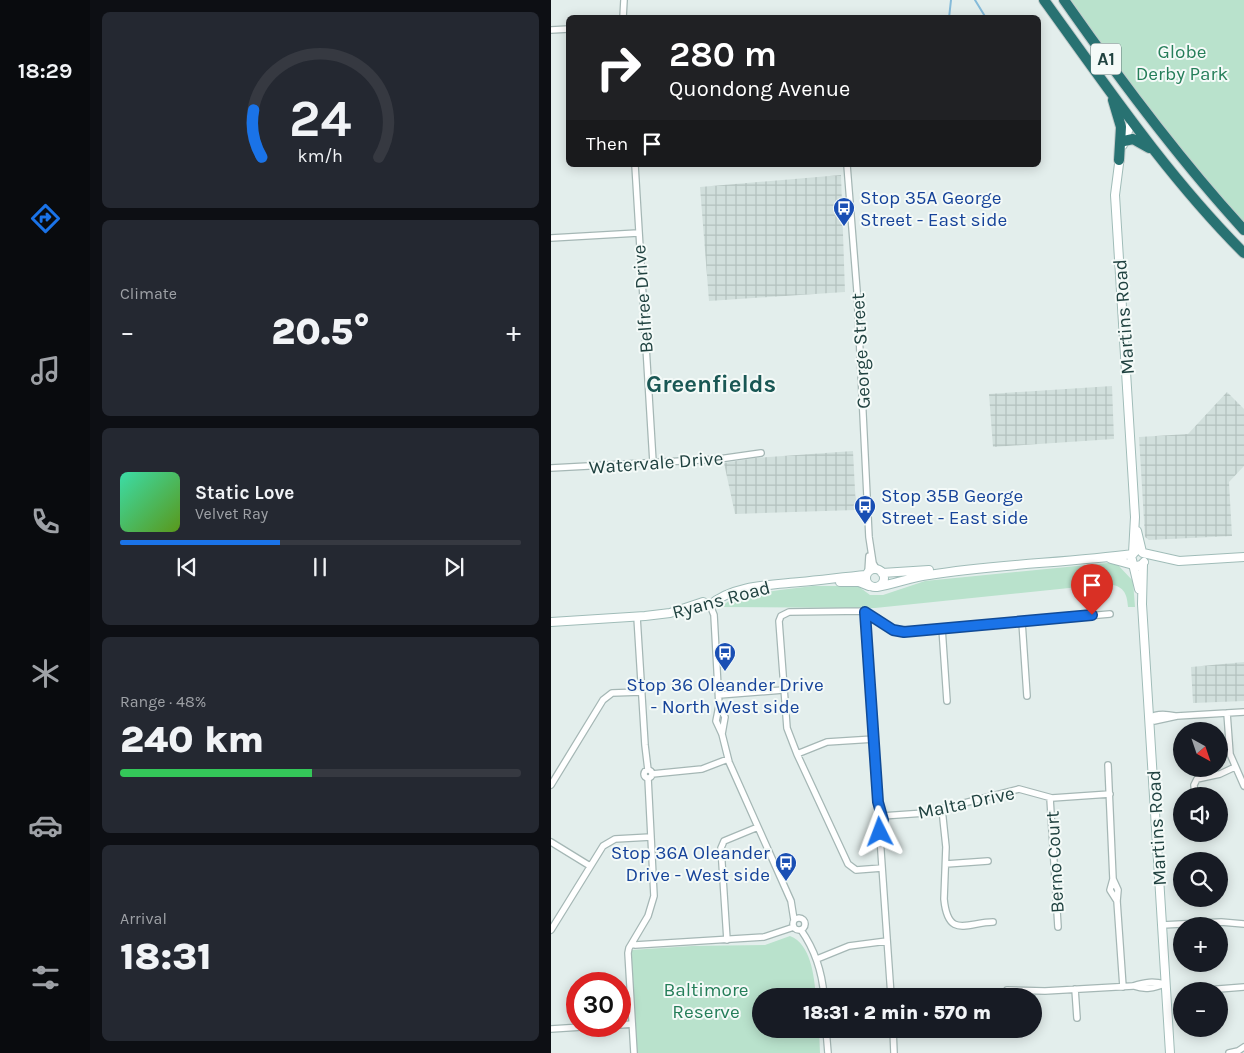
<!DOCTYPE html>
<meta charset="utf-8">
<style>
body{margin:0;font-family:Karla,sans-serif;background:#242831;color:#f1f3f6;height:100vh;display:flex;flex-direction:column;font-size:19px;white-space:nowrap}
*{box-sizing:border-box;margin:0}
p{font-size:16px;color:#9ea1a6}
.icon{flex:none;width:28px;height:28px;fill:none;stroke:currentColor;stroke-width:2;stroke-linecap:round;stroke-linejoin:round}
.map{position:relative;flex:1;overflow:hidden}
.drawer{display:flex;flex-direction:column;gap:12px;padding:12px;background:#0d0f14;width:461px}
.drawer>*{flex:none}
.guide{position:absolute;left:15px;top:15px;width:475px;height:152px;border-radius:8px;box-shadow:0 2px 12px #0003;background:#202124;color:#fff;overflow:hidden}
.needle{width:32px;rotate:140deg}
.tools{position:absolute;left:622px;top:722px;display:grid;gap:10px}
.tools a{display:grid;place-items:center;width:55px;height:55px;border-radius:50%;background:#171b24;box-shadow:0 2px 12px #0003;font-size:25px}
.speed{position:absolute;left:15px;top:972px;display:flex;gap:10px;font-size:25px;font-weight:700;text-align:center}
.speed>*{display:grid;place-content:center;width:65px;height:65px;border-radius:50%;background:#171b24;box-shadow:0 2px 12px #0003;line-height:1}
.speed .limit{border:8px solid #d22;background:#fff;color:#111}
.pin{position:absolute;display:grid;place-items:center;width:42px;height:42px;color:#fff;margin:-51px -21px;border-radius:50% 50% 50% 0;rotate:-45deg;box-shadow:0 0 5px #0007}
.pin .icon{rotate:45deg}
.me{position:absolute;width:55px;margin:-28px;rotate:357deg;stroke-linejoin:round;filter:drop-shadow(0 0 4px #0008)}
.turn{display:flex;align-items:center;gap:18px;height:105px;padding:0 20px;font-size:22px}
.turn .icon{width:65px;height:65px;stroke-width:2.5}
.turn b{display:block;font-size:35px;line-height:42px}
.then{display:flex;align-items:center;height:48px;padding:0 20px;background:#0003;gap:10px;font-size:19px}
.big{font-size:38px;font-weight:800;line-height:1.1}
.drawer .card{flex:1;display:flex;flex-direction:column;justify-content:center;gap:8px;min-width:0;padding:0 18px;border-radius:8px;background:#242831}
.drawer .dial{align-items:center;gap:0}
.dial svg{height:130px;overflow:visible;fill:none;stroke:#363941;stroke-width:7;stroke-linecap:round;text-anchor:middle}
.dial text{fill:#f1f3f6;stroke:none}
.song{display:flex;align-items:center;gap:15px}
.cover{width:60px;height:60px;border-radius:8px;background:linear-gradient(135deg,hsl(160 70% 55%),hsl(90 70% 35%))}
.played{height:5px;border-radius:2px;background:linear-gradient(90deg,#1a73e8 40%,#363941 40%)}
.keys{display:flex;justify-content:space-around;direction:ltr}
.heat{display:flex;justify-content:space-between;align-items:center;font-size:28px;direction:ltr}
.charge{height:8px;border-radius:4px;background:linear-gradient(90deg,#34c759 48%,#363941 0)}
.trip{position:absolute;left:201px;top:988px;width:290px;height:50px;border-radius:25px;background:#171b24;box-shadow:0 2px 12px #0003;font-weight:800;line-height:50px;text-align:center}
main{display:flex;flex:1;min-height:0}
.dock{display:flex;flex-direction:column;width:90px;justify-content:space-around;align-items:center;background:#090b0e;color:#9ea1a6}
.dock .icon{width:35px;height:35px}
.dock .active{color:#1a73e8}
.dock b{font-size:22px;color:#f1f3f6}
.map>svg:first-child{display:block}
.industrial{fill:url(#industrial-grid)}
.green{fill:#b9e2cc}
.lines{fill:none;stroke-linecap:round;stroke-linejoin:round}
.stream{stroke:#85bbda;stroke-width:2}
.street-casing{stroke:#a5b7b5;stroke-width:8}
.secondary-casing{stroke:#a0bcb8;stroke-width:10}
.highway-casing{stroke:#c1caca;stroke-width:12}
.street{stroke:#fff;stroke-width:5.5}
.secondary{stroke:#fff;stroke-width:8}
.highway{stroke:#287272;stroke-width:10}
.route-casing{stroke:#114b97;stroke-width:12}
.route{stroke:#1a73e8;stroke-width:9}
.labels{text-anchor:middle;stroke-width:4;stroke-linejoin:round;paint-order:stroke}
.shield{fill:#f4faf8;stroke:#607977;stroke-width:1}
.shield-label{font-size:18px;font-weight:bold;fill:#204240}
.park-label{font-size:19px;fill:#257e59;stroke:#f4faf8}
.transit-label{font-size:19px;fill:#164399;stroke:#f4faf8;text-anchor:start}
.street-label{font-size:19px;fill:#204240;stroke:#f4faf8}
.district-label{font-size:24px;font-weight:bold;fill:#195754;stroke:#f4faf8}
</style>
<main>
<nav class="dock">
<b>18:29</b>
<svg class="icon active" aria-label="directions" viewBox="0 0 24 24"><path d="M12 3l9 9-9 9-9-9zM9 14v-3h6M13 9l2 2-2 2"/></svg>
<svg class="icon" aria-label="music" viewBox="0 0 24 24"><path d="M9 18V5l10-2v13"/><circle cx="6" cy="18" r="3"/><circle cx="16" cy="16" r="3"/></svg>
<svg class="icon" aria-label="phone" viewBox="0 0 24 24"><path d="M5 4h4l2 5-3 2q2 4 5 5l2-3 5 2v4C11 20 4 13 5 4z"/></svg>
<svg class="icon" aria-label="climate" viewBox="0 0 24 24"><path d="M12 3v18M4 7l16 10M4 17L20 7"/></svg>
<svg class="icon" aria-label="car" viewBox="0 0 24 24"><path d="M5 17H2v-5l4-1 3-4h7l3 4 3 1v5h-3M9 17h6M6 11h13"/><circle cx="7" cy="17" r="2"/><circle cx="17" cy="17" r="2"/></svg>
<svg class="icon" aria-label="filters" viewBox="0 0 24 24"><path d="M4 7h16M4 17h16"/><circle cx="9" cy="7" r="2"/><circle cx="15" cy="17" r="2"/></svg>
</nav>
<section class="drawer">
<div class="card dial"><svg viewBox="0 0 100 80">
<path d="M14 69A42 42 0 1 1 86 69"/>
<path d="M14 69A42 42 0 0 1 9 40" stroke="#1a73e8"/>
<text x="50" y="56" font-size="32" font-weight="700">24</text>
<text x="50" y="72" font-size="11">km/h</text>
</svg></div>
<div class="card"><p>Climate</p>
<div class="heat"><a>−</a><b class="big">20.5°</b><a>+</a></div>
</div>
<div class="card">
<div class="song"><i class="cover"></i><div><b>Static Love</b><p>Velvet Ray</p></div></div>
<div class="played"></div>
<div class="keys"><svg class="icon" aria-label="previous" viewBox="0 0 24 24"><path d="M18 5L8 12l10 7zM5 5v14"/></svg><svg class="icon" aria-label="pause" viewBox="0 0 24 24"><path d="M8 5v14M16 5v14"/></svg><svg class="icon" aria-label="next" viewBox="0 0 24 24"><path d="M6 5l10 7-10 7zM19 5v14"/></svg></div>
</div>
<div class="card"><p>Range · 48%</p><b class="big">240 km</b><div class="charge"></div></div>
<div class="card"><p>Arrival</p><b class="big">18:31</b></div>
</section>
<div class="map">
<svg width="693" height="1053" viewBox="0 0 693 1053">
<defs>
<pattern id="industrial-grid" width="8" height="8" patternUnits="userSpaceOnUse" patternTransform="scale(1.25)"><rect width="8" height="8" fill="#d1dfdc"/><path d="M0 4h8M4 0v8" fill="none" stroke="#b3c1be"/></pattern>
</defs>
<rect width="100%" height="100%" fill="#e3eeec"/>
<path class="industrial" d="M 290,175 L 294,292 L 158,301 L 149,187 Z
M 561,386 L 563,439 L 442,447 L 438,394 Z
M 676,392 L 693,409 L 693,466 L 678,482 L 681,536 L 598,540 L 594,537 L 588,437 L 637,434 Z
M 302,451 L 305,510 L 184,514 L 173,463 L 204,458 Z
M 693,662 L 693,701 L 642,703 L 640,667 Z"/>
<path class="green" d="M 513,0 L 693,0 L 693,222 L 648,173 Z
M 556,563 L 566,564 L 582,581 L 584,607 L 577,607 C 576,592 572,586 557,584 L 324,608 L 170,607 L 179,600 L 197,595 L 229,590 L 262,586 L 307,586 L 319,595 L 332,595 L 374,581 Z
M 239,936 C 260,944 263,976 265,996 L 210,996 L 210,1029 L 268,1029 L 269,1053 L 86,1053 L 80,950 L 141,946 L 214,945 Z"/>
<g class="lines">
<path class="stream" d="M 424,0 L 435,18
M 398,18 L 400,0"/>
<g class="street-casing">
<path id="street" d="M 72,18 L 73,0
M 0,30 L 18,29
M 84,165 L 102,462
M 296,165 L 306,291 L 318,537 L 322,563 L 326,570
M 0,238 L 87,233
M 0,468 L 168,459 L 210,453
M 317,572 L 318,556
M 159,605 L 163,615 L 168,706 L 165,721 L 171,734 L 178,762 L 240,901 L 243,920
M 314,611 L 327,802 L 331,820 L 329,837 L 340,996
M 86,617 L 94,745 L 97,770
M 471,622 L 476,696
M 391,628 L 396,701
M 168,695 L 232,690
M 168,706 L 174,717 L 171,734
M 676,713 L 679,754 L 693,786
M 598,718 L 603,721 L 626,716 L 693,712
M 598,718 C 606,713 615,714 624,716
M 246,754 L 276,742 L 323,739
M 557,765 L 562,879 L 559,890 L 566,901
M93 774a4 4 0 1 1 8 0a4 4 0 1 1-8 0Z
M 101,774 L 151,769 L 177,759
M 0,785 L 52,700 L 61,693 L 90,692
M 644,796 L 643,785 L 646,779 L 669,774 L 684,767
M 499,798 L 507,927
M 391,809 L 395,847 L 393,899 C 397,940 417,922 442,922
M 331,816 L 374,813 L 468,789 L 501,798 L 559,794
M 646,834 L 646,838
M 0,842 L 39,866
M 395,864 L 437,861
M 331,868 L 305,870 L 297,864 L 246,754 L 236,728 L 228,621 L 230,616 L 238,612 L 314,611 L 342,630 L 353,632 L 559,614
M 562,879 L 567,890 L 566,901 L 572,987
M242 924a6 6 0 1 1 12 0a6 6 0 1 1-12 0Z
M 611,925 L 670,922 L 693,924
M 0,930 L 52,846 L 64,839 L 100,837
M 250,930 C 264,950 271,971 273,996
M 176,940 L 170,848 L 173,841 L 207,827
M 81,944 L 84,945 L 213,937 L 243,927
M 266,959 L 298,946 L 336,941
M 583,986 C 594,990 603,988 614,984
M 524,989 L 526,1018
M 456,990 L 494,991 L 582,986 C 594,982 602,981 614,984
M 655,990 L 693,987
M 69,1025 L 81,1024
M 0,1029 L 46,1026
M 275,1029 L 277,1053
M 342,1029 L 343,1053
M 83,1053 L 77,953 L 78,948 L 97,916 L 103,896 L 97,778
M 678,1053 L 687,1051 L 693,1047"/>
</g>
<g class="secondary-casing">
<path id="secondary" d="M 572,145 L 581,120
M 569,156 L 564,195 L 581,468 L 584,517 L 582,553
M 586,531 L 591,552
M 592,553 L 628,561 L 693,557
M 560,559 L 586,566 L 590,565 L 593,562
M 582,564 L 580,556 L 585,551
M 582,564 L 588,589
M 592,564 L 591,604 L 619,1053
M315 578a9 9 0 1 1 18 0a9 9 0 1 1-18 0Z
M 331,573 L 378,570
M 289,582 L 308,582 L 318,586
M 326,587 C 344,584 361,577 378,575 C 446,564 514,563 582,554
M 0,622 L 94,616 L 119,613 L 152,602 L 159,605 C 182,585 220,585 249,582 C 271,580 293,577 315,575"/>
</g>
<g class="highway-casing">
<path id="highway" d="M 493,0 C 556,87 617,177 693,253
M 513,0 C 569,80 627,158 693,230
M 562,100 L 570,127 L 568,160
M 573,141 L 582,139 L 598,148"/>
</g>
<use href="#street" class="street"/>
<use href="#secondary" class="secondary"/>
<use href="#highway" class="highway"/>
</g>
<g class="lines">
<g class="route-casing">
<path id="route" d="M 329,832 L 332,820 L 327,802 L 314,612 L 342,630 L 353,632 L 541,615"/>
</g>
<use href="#route" class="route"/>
</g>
<defs>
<g id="bus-pin" transform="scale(1.125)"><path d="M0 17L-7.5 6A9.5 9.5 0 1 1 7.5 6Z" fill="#1a4fb4" stroke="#f4faf8"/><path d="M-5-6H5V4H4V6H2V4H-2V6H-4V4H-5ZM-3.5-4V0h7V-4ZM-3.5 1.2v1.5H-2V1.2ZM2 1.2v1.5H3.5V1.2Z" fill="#fff"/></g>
</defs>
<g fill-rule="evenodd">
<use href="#bus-pin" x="293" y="208"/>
<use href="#bus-pin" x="314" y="506"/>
<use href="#bus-pin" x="174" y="653"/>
<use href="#bus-pin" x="235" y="863"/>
</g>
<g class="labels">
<rect class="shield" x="540" y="43.5" width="30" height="31" rx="4"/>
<g class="shield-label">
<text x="555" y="65">A1</text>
</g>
<g class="park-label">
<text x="631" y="58">Globe<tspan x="631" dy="22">Derby Park</tspan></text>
<text x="155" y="996">Baltimore<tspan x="155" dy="22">Reserve</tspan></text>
</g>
<g class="transit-label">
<text x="309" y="204">Stop 35A George<tspan x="309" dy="22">Street - East side</tspan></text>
<text x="330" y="502">Stop 35B George<tspan x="330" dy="22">Street - East side</tspan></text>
<text x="174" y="691" text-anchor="middle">Stop 36 Oleander Drive<tspan x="174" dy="22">- North West side</tspan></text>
<text x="219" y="859" text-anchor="end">Stop 36A Oleander<tspan x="219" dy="22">Drive - West side</tspan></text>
</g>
<g class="street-label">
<text transform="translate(91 299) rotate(-94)" y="7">Belfree Drive</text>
<text transform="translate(572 317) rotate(-94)" y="7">Martins Road</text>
<text transform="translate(309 351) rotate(-93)" y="7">George Street</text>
<text transform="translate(105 462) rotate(-4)" y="7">Watervale Drive</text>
<text transform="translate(170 599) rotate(-15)" y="7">Ryans Road</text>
<text transform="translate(415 802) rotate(-12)" y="7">Malta Drive</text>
<text transform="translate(605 828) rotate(-93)" y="7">Martins Road</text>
<text transform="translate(503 862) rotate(-93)" y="7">Berno Court</text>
</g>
<g class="district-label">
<text x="160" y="392">Greenfields</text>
</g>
</g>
</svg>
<div class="tools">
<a><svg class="needle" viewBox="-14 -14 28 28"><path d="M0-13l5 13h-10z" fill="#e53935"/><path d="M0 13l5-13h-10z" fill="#9ea1a6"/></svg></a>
<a><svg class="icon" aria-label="sound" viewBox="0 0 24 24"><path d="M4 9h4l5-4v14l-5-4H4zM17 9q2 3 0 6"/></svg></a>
<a><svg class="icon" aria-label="search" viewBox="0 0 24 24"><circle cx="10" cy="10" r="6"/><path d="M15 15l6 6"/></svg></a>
<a>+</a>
<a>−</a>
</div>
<div class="speed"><div class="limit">30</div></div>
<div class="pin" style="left:541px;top:615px;background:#d93025"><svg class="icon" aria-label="arrive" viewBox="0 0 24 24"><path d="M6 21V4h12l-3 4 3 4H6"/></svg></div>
<svg class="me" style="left:329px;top:832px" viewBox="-20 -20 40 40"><path d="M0-17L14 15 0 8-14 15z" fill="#1a73e8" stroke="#fff" stroke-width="4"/></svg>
<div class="trip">18:31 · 2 min · 570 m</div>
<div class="guide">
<div class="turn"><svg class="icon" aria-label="right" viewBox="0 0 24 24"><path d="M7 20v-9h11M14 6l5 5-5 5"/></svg><div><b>280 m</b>Quondong Avenue</div></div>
<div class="then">Then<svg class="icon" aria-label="arrive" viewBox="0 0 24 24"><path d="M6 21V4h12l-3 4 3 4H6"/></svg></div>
</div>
</div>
</main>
